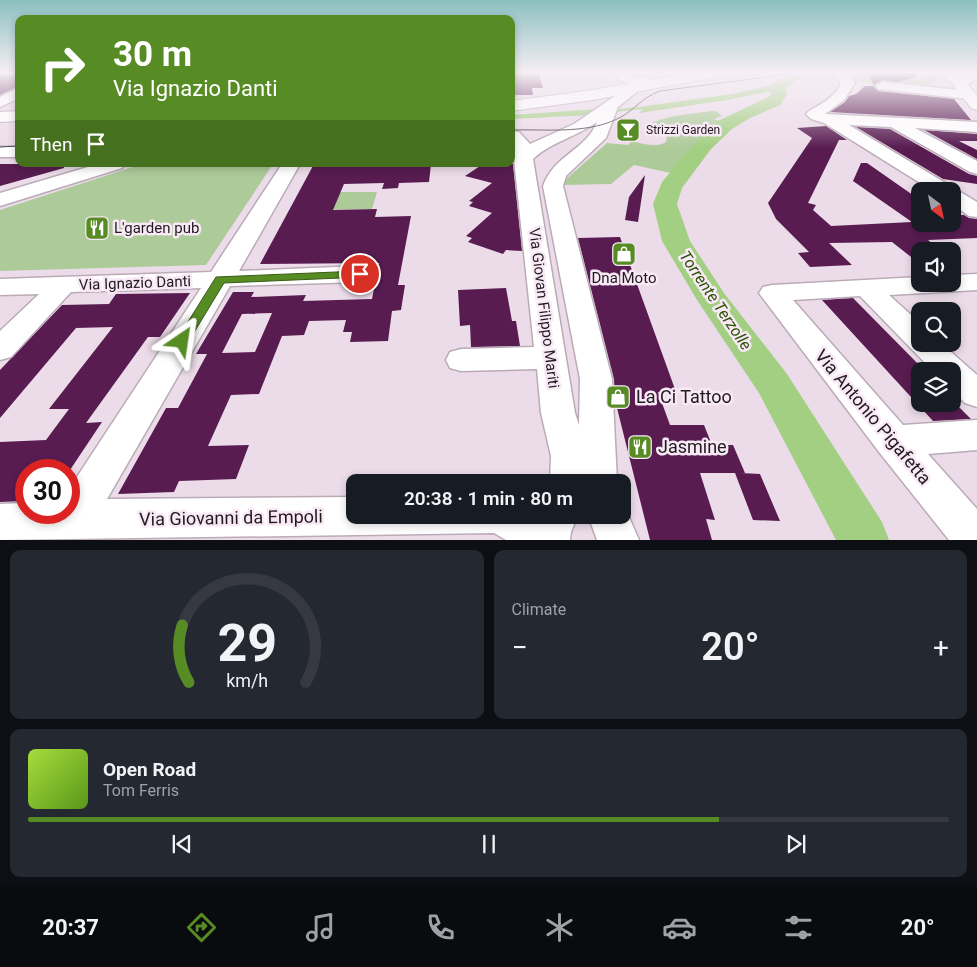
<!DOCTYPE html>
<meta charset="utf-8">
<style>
body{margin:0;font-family:Roboto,sans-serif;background:#242831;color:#f1f3f6;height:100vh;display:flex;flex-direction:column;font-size:19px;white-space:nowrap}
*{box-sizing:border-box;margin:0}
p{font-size:16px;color:#9ea1a6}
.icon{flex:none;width:28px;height:28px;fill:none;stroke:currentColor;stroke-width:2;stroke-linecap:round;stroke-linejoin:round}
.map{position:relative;height:540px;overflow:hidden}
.details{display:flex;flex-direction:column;gap:10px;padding:10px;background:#0d0f14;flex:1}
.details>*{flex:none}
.hud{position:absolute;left:15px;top:15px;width:500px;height:152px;border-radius:10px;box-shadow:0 2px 8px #0003;background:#578c25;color:#fff;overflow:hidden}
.needle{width:32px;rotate:147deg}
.buttons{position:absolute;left:911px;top:182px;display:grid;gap:10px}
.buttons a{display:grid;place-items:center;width:50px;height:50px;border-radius:10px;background:#171b24;box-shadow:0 2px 8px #0003;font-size:25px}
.speed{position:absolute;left:15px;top:459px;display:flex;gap:10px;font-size:25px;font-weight:700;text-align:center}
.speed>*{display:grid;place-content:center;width:65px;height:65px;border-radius:50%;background:#171b24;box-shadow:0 2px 8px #0003;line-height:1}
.speed .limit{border:8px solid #d22;background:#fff;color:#111}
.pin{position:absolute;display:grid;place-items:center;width:42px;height:42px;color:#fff;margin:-21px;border:2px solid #fff;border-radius:50%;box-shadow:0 1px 5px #0007}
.me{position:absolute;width:55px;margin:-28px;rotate:32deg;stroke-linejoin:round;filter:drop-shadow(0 0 4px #0008)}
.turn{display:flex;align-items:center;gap:18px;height:105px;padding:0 15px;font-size:22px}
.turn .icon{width:65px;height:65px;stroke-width:2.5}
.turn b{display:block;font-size:35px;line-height:42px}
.then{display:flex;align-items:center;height:48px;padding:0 15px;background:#0003;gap:10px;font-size:19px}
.big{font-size:38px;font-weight:600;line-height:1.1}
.details .widget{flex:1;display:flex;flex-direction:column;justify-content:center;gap:8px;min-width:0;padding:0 18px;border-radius:10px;background:#242831}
.details .dial{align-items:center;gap:0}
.dial svg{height:130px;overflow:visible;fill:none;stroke:#363941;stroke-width:7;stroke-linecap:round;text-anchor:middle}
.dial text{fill:#f1f3f6;stroke:none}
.song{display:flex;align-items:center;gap:15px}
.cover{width:60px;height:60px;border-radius:8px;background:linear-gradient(135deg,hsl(80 70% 55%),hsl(90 70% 35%))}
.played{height:5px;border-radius:2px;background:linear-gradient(90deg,#578c25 75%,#363941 75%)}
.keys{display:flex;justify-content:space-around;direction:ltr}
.heat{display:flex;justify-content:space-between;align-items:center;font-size:28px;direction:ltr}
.details .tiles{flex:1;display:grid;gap:10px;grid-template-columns:1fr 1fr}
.widget:last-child{grid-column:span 2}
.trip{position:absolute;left:346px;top:474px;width:285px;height:50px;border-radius:10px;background:#171b24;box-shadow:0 2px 8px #0003;font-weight:600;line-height:50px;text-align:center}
.menu{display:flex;height:80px;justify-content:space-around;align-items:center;background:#090b0e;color:#9ea1a6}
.menu .icon{width:35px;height:35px}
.menu .active{color:#578c25}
.menu b{font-size:22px;color:#f1f3f6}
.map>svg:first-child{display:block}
.green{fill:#adcb99}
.water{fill:#a3cf83}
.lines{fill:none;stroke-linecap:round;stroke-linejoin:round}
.stream{stroke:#a3cf83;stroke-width:2.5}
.river{fill:#a3cf83;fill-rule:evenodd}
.building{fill:#581c51;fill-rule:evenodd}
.minor-casing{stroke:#baabb7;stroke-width:3}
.major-casing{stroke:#baabb7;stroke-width:2}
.minor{fill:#fff;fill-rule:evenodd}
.major{fill:#fff;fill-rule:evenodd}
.tram{stroke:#564e55;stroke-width:1}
.route{fill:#578c25;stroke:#395b18}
.labels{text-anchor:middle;stroke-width:5;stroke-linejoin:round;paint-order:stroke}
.far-poi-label{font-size:12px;fill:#201b1f;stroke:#f9e9f6;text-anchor:start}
.poi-label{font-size:15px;fill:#201b1f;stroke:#f9e9f6;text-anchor:start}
.street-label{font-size:15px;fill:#201b1f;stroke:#f9e9f6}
.water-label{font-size:16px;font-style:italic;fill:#2c5300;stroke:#f9e9f6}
.near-poi-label{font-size:18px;fill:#201b1f;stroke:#f9e9f6;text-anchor:start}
.near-street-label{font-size:18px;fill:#201b1f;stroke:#f9e9f6}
</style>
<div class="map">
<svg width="977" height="540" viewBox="0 0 977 540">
<rect width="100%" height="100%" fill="#ecdce9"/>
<path class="green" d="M 843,72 L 894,72 L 919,78 L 933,75 L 937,78 L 938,81 L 925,85 L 885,81 L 886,85 L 851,81 Z
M 711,111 L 716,111 L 722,116 L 714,119 L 723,122 L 675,174 L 634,165 L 611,184 L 562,185 L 565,180 L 607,143 L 628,145 L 632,141 C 644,144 656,148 666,142 L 667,136 L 660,131 L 658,126 L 651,124 L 653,122 L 674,116 Z
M 142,164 L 273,164 L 206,265 L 0,271 L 0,210 Z
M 324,192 L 377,192 L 372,209 L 315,210 Z"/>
<path class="water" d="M 805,75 L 786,88 L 727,100 L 639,113 L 646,106 L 732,94 L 768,86 L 787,77 Z
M 598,109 L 592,115 L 511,119 L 511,115 Z"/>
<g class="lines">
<path class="stream" d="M 612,111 L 650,107"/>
<path class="river" d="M 778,82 L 784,84 L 787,94 L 780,105 L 750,118 L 732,129 L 711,149 L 682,188 L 677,204 L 690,241 L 724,293 L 787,374 L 882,522 L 889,540 L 836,540 L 759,393 L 697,300 L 662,241 L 653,204 L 662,182 L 697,141 L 718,121 L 768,97 L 771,94 L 770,87 L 772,84 Z"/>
</g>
<path class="building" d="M 511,72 L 538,72 L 543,88 L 532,88 L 533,95 L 511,95 Z
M 868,72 L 915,72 L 916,77 L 898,82 L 882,80 L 875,84 L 874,87 L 878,91 L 954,99 L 971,120 L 830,112 L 845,102 L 849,96 L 856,94 L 865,86 L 874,86 Z
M 0,75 L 19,75 L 19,86 L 0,95 Z
M 826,126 L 847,140 L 839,140 L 808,203 L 816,205 L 813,210 L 831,226 L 912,222 L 853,181 L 861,163 L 867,163 L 920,200 L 920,224 L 952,224 L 952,215 L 964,215 L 969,218 L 977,219 L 977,238 L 928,240 L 942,251 L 920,251 L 920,264 L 892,242 L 829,243 L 852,265 L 810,267 L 798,253 L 809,252 L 776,219 L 768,203 L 812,138 L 797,128 Z
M 856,127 L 890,129 L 969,174 L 977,176 L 977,184 L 943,179 Z
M 924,130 L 977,134 L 977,141 L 959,141 L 977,150 L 977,159 Z
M 0,164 L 63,164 L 64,168 L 0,186 Z
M 314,164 L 431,164 L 429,182 L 399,183 L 398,188 L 382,189 L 384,183 L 344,184 L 333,210 L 377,209 L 375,217 L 411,216 L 398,285 L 405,285 L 401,310 L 392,311 L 388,341 L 350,342 L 352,332 L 343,332 L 346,320 L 309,321 L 304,335 L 282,336 L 259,394 L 231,395 L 208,446 L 249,445 L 236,479 L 179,481 L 174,492 L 118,494 L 166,408 L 178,408 L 207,354 L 196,354 L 233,292 L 254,292 L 251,297 L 306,295 L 303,301 L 372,299 L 379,263 L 260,264 ZM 272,313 L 255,352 L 222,353 L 242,314 Z
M 483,164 L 513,164 L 522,251 L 506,250 L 503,254 L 468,242 L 472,238 L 466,236 L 492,213 L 469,206 L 473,202 L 469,201 L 492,183 L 465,176 Z
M 645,175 L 638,222 L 625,220 L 629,197 Z
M 620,237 L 676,392 L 658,392 L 670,425 L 704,425 L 712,445 L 733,445 L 745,473 L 741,473 L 760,474 L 780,521 L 753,520 L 735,473 L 700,473 L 715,520 L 706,519 L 712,540 L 650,540 L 615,400 L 614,379 L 578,238 Z
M 506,288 L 512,321 L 516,321 L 520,346 L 471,347 L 470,325 L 460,326 L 458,290 Z
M 190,293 L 160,337 L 148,337 L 86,423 L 102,422 L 70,470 L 26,470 L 26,501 L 0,502 L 0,442 L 46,440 L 69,409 L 49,409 L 113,327 L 76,328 L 0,418 L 0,370 L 62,305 L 109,304 L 116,294 Z
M 853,298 L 925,371 L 920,371 L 920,404 L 956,404 L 971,419 L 933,421 L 822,300 Z"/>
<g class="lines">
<g class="minor-casing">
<path id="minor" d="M 613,72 L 626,72 L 639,79 L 646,76 L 652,80 L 618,107 L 606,138 L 566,176 L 563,186 L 612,379 L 617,482 L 550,482 L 551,456 L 541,413 L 537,369 L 461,371 L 450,368 L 446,360 L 450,352 L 461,349 L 534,347 L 511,131 L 519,132 L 530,144 L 574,124 L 631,85 L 620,80 ZM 597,122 C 586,150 554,155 543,186 L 580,379 L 579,425 L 575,413 L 533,159 C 551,142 578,136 597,122 Z
M 832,72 L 845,72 L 855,83 L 844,100 L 825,114 L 977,122 L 977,132 L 915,128 L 977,161 L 977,174 L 970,172 L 891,127 L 849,125 L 977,202 L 977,217 L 969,216 L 952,204 L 952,191 L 933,191 L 824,123 L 811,119 L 806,114 L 809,111 C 821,104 836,97 841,83 Z
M 967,72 L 977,72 L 977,77 L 965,87 L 955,87 L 953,84 Z
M 883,82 L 969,91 L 976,95 L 969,99 L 878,89 L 876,86 Z
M 19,88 L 19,98 L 0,107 L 0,97 Z
M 0,147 L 19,147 L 19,157 L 0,157 Z
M 98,164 L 125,164 L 122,168 L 0,206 L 0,193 Z
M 282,164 L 300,164 L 239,271 L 360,266 L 369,269 L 373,274 L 369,279 L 360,282 L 230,286 L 107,499 L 355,497 L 355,515 L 578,515 L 571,532 L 570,540 L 506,540 L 494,533 L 0,540 L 0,504 L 26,503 L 26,512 L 69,512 L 69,489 L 201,288 L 71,292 L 11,357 L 0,360 L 0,331 L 39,294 L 0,295 L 0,279 L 211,272 Z
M 977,274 L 977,290 L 889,295 L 920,323 L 920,344 L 942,344 L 977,375 L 977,407 L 965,403 L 952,390 L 952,371 L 933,371 L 860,296 L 793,300 L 903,425 L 977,420 L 977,450 L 928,454 L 977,509 L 977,540 L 949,540 L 879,452 L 759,293 L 763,287 L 772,285 L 920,277 L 920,284 L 952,284 L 952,275 Z
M 622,501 L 639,540 L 597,540 L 588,515 L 622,515 Z"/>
</g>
<g class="major-casing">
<path id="major" d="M 696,72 L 728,72 L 721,76 L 593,100 L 511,111 L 511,101 L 593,90 Z
M 940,72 C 963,72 963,79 977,95 L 977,110 L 971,108 L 951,82 Z
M 19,111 L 19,121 L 0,122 L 0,112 Z"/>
</g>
<use href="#minor" class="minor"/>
<use href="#major" class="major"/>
<path class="tram" d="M 511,130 C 545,129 583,134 615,120 C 632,113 642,97 660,91 L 805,72
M 0,147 L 19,146"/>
</g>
<linearGradient id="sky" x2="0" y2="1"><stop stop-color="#8cbfc0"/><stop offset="0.49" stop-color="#f6eff5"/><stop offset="1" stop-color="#f6eff5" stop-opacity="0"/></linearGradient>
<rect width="977" height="148" fill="url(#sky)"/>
<path class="route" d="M 360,271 L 364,272 L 366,274 L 364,277 L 224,283 L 187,344 L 178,344 L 176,341 L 216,277 Z"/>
<defs>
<g id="bar-square" transform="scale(1.25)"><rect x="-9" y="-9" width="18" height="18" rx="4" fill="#578c25" stroke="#f9e9f6"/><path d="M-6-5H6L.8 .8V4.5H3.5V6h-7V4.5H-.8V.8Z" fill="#fff"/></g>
<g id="restaurant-square" transform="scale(1.25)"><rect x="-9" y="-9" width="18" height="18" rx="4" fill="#578c25" stroke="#f9e9f6"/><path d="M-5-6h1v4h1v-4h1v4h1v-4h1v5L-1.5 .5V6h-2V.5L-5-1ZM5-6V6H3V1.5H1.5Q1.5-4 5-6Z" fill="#fff"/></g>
<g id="shop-square" transform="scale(1.25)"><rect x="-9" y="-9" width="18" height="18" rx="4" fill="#578c25" stroke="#f9e9f6"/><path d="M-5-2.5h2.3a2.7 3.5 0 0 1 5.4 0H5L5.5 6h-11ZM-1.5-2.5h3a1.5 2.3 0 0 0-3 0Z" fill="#fff"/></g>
</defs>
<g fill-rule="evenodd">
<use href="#bar-square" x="628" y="130"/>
<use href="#restaurant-square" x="97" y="228"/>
<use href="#shop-square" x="624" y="254"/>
<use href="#shop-square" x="618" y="397"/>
<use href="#restaurant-square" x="640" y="447"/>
</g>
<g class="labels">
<g class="far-poi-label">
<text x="646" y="134">Strizzi Garden</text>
</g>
<g class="poi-label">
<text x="114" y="233">L'garden pub</text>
<text x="624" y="283" text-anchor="middle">Dna Moto</text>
</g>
<g class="street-label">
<text transform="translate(135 283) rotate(-2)" y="5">Via Ignazio Danti</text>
<text transform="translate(544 308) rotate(83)" y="5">Via Giovan Filippo Mariti</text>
</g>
<g class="water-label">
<text transform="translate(716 300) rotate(56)" y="6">Torrente Terzolle</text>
</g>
<g class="near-poi-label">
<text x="636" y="403">La Ci Tattoo</text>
<text x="658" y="453">Jasmine</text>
</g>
<g class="near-street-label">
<text transform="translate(873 417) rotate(50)" y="6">Via Antonio Pigafetta</text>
<text transform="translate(231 518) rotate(-1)" y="6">Via Giovanni da Empoli</text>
</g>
</g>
</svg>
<div class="buttons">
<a><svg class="needle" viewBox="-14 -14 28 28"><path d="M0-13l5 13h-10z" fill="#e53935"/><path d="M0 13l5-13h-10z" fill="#9ea1a6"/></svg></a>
<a><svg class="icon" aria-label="sound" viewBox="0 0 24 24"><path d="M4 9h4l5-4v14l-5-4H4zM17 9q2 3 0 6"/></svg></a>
<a><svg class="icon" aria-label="search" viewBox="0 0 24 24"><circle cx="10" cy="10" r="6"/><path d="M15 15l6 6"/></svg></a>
<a><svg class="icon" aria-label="layers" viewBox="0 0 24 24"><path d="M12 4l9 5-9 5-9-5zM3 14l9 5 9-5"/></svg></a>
</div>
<div class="speed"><div class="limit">30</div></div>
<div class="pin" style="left:360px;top:274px;background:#d93025"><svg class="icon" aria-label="arrive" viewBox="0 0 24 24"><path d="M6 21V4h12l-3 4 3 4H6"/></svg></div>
<svg class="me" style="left:182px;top:341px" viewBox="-20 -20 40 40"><path d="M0-17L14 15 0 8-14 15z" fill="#578c25" stroke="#fff" stroke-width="4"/></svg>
<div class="trip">20:38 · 1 min · 80 m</div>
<div class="hud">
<div class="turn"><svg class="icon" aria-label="right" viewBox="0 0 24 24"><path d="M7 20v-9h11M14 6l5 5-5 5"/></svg><div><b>30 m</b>Via Ignazio Danti</div></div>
<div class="then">Then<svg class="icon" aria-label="arrive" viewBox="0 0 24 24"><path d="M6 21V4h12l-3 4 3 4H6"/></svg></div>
</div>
</div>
<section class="details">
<div class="tiles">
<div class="widget dial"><svg viewBox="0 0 100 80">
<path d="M14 69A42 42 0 1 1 86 69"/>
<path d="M14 69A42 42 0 0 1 10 34" stroke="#578c25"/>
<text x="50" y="56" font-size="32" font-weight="700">29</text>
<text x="50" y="72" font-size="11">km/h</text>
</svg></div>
<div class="widget"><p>Climate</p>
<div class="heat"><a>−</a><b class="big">20°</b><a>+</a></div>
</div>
<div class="widget">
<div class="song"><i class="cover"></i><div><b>Open Road</b><p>Tom Ferris</p></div></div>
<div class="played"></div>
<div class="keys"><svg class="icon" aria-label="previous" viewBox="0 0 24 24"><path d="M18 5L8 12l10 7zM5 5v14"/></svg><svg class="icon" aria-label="pause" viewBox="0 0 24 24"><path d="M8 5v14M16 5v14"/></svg><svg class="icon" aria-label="next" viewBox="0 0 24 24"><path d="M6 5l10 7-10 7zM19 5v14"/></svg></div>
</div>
</div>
</section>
<nav class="menu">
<b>20:37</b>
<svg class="icon active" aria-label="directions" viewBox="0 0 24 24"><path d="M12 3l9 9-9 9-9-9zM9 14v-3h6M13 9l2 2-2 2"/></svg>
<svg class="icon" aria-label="music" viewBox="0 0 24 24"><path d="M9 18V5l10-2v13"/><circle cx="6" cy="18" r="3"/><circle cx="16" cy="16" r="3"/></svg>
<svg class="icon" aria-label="phone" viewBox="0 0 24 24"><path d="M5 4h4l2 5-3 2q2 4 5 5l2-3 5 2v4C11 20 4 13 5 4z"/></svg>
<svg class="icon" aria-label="climate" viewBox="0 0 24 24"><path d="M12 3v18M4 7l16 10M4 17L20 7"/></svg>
<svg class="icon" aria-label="car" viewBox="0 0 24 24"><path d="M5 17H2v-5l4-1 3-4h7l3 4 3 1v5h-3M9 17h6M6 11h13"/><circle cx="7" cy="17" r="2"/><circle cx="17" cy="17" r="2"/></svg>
<svg class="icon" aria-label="filters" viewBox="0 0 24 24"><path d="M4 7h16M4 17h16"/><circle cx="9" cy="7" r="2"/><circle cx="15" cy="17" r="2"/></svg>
<b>20°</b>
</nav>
